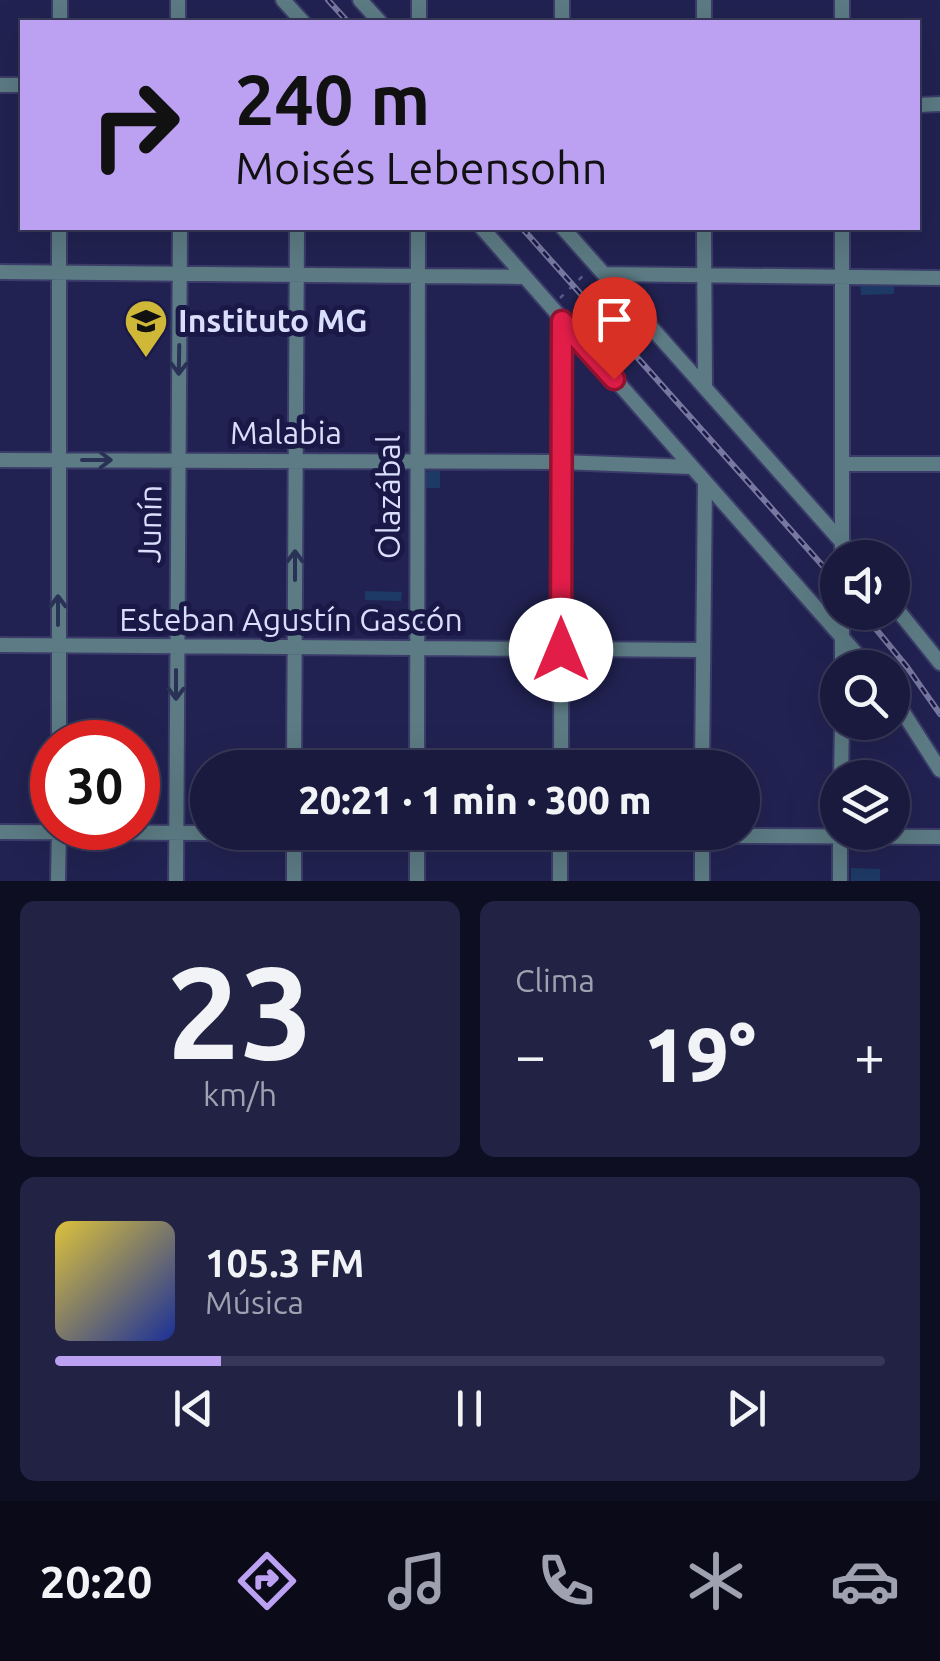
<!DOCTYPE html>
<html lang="es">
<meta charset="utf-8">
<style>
body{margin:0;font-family:Ubuntu,sans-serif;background:#222344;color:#f1f3f6;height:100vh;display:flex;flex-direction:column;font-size:38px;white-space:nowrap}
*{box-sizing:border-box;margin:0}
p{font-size:32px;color:#9fa1b0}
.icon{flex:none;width:55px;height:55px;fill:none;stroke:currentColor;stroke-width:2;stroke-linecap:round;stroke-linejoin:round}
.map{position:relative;height:881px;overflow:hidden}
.side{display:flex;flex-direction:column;gap:20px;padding:20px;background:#0e0e22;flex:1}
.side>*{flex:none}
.hud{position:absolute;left:20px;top:20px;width:900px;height:210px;border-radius:0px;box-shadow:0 10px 40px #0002,0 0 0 2px #373857;background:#bca0f2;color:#111;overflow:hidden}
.controls{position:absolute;left:820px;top:540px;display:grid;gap:20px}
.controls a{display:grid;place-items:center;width:90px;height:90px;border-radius:50%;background:#191a3d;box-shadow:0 10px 40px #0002,0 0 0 2px #373857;font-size:50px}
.speed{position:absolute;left:30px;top:720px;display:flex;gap:20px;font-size:50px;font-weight:700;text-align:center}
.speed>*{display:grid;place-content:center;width:130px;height:130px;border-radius:50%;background:#191a3d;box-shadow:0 10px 40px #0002,0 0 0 2px #373857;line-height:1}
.speed .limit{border:15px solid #d22;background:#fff;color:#111}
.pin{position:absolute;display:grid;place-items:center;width:85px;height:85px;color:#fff;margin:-102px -42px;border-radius:50% 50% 50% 0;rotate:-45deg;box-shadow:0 0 10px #0007}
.pin .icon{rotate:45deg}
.me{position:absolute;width:110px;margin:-55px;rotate:0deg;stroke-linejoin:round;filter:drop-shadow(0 0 8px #0008)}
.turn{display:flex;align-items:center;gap:35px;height:210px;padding:0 50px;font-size:45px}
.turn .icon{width:130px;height:130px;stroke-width:2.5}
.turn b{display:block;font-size:70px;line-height:85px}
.big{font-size:75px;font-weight:800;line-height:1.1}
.side .tile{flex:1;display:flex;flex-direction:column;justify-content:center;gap:15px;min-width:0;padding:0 35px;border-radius:15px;background:#222344}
.side .dial{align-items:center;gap:0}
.dial b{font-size:130px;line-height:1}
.song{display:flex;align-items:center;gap:30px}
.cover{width:120px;height:120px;border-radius:15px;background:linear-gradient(135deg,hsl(50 70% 55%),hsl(230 70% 35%))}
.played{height:10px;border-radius:5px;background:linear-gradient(90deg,#bca0f2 20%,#373857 20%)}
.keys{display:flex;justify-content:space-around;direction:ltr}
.heat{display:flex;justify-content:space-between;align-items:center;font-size:55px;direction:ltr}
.side .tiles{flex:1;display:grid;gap:20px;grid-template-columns:1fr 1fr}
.tile:last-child{grid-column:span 2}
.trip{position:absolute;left:190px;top:750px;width:570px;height:100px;border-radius:50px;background:#191a3d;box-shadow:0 10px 40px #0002,0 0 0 2px #373857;font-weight:800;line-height:100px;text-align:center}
.tab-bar{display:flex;height:160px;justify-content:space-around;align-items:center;background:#0a0a18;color:#9fa1b0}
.tab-bar .icon{width:70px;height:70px}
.tab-bar .active{color:#bca0f2}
.tab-bar b{font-size:45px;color:#f1f3f6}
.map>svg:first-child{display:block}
.building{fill:#1d3965}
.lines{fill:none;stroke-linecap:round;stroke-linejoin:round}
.minor-casing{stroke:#3b3c69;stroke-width:18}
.path{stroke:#595b85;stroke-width:2.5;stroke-dasharray:5 8;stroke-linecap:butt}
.minor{stroke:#5c7b84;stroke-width:14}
.rail-casing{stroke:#7678a0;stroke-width:6}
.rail{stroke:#191846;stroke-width:2.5;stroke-dasharray:8;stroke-linecap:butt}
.oneway{stroke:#2a3156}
.route-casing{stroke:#92132f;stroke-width:25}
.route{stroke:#e11d48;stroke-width:18}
.labels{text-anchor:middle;stroke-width:10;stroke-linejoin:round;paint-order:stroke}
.poi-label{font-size:32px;font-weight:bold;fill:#d9defc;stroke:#191846;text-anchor:start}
.street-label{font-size:32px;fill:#d9defc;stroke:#191846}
</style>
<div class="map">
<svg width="940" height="881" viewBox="0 0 940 881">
<rect width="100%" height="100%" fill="#212251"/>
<path class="building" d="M 894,282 L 894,294 L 861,295 L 860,283 Z
M 429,471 L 440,471 L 440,488 L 424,488 L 424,474 Z
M 365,591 L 402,592 L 401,601 L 365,600 Z
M 851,868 L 880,869 L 880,881 L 851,881 Z"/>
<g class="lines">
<g class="minor-casing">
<path id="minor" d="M 178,0 L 178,22
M 283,0 L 303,22
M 360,0 L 380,22
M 419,0 L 419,22
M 842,0 L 842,22
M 60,22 L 60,0
M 562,22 L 562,0
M 704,22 L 704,0
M 0,85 L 22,85
M 918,105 L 940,104
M 482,228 L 869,668
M 563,228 L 856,558
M 704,228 L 705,386
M 842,228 L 842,558
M 0,272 L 524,277
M 605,274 L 940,278
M 0,460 L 561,462 L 691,467
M 842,464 L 940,464
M 892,603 L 940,663
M 0,645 L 702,650
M 842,668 L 842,612
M 892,695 L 940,770
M 59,742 L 59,228
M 294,768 L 297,228
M 417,768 L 418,228
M 561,768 L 562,321
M 702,768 L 705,482
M 841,778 L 842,722
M 0,832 L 940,837
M 294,832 L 294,881
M 702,832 L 702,881
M 58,881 L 59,828
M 176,881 L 180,228
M 417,881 L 417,832
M 560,881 L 560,832
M 840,881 L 840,832"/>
</g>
<path class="path" d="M 560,298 L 587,272"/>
<use href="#minor" class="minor"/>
<g class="rail-casing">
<path id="rail" d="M 328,0 L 348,22
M 522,228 L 838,583
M 862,612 L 907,667 L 940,714"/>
</g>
<use href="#rail" class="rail"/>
</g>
<defs><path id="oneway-shaft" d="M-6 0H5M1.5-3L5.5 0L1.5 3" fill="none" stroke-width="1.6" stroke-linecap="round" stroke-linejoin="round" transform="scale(2.5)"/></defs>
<g class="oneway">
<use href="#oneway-shaft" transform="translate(179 360) rotate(91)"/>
<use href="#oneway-shaft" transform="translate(97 460)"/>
<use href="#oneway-shaft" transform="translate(295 565) rotate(-90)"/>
<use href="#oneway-shaft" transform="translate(58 610) rotate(-90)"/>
<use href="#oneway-shaft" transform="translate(176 685) rotate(90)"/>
</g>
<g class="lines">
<g class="route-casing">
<path id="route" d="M 561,650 L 562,321 L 614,379"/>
</g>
<use href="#route" class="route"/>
</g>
<defs>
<g id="school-pin" transform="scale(2.25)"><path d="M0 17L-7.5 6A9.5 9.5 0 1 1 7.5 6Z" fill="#cfb837" stroke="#191846"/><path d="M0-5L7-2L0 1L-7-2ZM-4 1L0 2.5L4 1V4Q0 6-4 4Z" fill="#111"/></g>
</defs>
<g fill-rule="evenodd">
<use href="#school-pin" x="146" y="321"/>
</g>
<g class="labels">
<g class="poi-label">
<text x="178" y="332">Instituto MG</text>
</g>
<g class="street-label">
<text x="286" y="444">Malabia</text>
<text transform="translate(389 497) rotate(-90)" y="11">Olazábal</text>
<text transform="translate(150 524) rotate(-89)" y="11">Junín</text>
<text x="291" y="631">Esteban Agustín Gascón</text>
</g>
</g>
</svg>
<div class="controls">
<a><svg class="icon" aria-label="sound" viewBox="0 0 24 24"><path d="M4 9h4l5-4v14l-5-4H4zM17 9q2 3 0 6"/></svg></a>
<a><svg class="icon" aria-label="search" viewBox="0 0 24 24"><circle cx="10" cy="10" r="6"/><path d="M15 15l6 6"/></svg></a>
<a><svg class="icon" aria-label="layers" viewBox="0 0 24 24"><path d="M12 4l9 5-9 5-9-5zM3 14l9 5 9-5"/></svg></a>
</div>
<div class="speed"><div class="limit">30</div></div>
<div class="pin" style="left:614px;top:379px;background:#d93025"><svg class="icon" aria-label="arrive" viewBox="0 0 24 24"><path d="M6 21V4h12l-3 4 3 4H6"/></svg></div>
<svg class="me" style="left:561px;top:650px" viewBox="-20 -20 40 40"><circle r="19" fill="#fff"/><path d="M0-13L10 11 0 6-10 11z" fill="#e11d48"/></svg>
<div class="trip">20:21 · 1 min · 300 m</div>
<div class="hud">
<div class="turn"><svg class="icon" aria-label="right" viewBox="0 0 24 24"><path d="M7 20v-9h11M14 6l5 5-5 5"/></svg><div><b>240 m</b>Moisés Lebensohn</div></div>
</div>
</div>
<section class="side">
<div class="tiles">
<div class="tile dial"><b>23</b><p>km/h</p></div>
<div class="tile"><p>Clima</p>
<div class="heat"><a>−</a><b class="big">19°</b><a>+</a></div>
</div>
<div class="tile">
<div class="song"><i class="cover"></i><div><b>105.3 FM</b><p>Música</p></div></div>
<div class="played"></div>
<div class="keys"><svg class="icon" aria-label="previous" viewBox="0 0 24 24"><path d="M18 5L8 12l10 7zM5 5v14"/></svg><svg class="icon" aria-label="pause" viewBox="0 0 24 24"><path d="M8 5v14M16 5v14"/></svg><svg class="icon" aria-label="next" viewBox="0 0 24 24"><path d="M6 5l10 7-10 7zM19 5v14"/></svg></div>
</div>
</div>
</section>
<nav class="tab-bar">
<b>20:20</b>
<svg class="icon active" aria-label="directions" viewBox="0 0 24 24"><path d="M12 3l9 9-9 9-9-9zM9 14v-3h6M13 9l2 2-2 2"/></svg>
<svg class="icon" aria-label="music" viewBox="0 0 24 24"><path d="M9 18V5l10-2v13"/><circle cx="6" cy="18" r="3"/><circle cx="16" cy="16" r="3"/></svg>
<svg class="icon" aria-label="phone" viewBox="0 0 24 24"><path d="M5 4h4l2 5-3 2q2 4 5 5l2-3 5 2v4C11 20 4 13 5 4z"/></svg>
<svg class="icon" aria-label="climate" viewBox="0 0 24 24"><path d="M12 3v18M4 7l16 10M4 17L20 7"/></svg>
<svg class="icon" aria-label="car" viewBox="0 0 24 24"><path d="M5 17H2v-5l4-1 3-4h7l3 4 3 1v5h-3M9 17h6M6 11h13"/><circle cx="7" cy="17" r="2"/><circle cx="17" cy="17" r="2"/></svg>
</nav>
